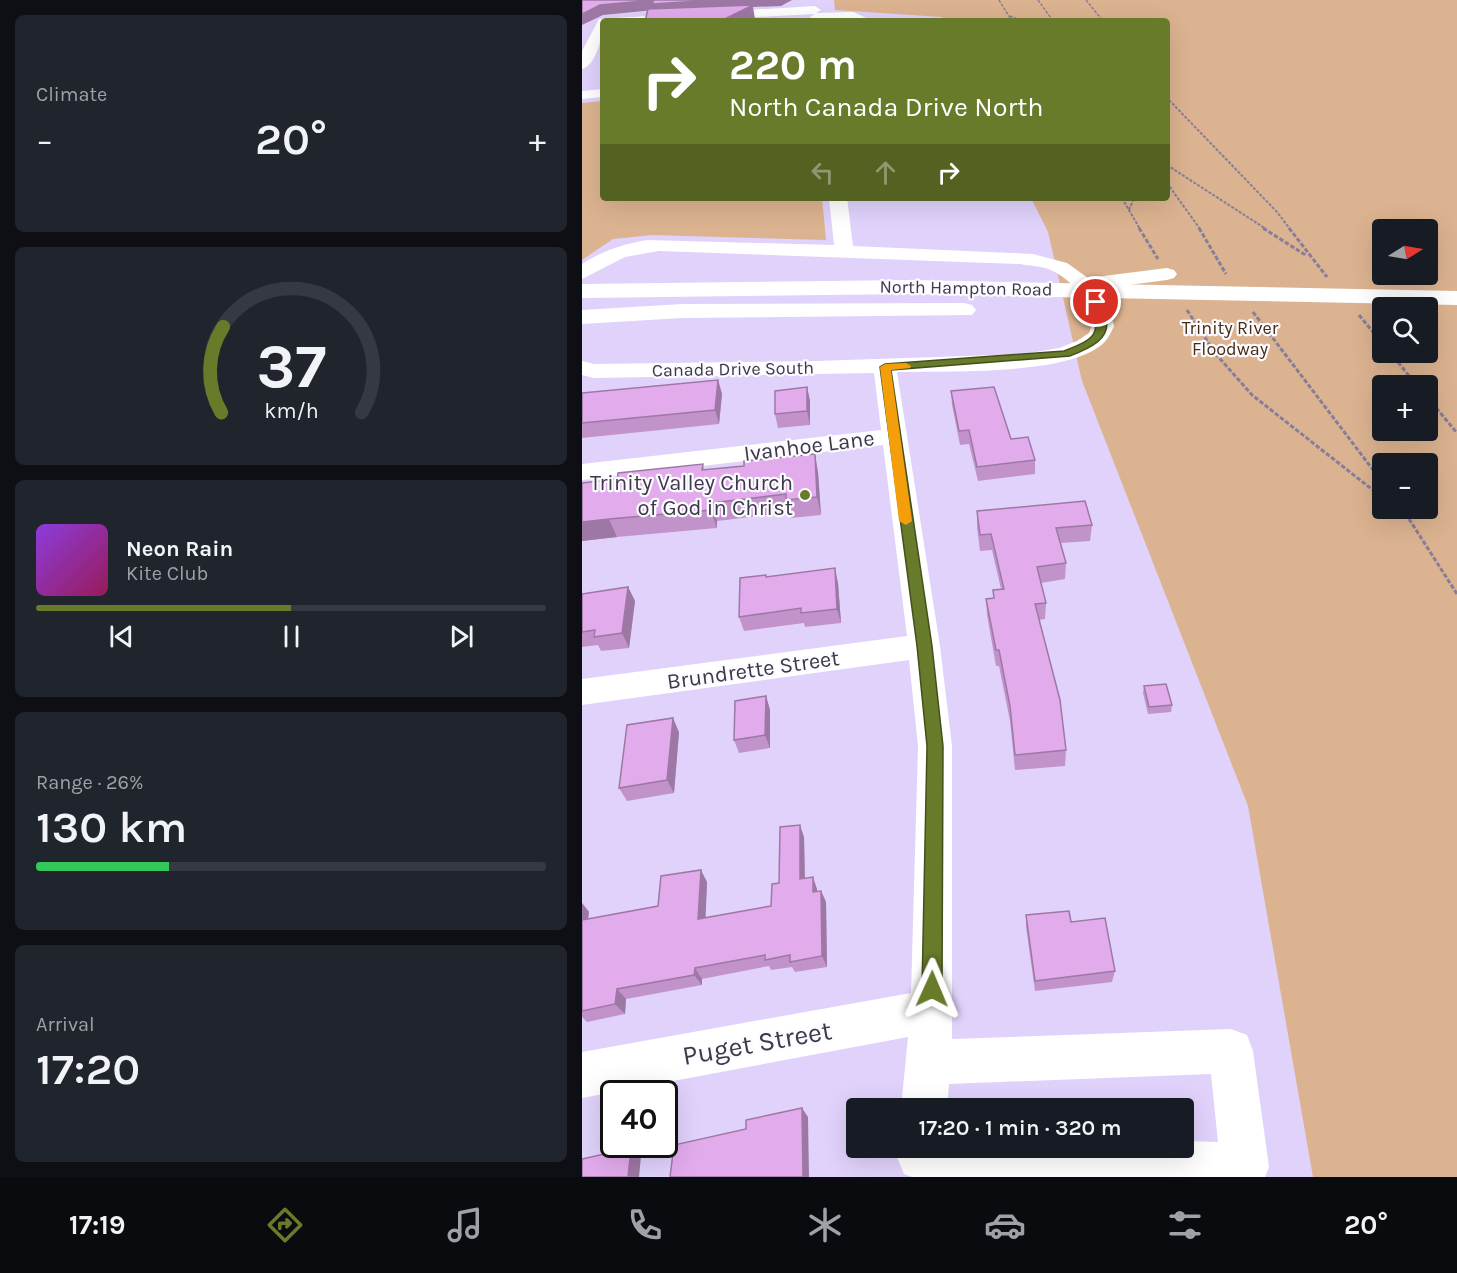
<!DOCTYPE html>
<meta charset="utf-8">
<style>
body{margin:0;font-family:Karla,sans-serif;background:#20242c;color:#f1f3f6;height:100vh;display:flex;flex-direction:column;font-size:22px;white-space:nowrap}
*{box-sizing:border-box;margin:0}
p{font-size:20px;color:#9ea1a6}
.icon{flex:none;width:33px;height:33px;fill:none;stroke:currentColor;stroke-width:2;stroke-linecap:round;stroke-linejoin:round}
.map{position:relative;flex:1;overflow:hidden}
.panel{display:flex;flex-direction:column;gap:15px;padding:15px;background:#0d0f14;width:582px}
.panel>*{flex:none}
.hud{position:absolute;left:18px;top:18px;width:570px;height:183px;border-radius:6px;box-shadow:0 6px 24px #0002;background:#687b2a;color:#fff;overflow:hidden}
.needle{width:39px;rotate:79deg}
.tools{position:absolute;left:790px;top:219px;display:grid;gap:12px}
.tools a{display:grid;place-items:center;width:66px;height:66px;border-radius:6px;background:#171b24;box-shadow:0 6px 24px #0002;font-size:30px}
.speed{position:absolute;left:18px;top:1080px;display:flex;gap:12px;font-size:30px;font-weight:700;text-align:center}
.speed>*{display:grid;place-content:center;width:78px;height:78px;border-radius:50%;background:#171b24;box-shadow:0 6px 24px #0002;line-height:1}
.speed .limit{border:3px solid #111;border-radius:9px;background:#fff;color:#111}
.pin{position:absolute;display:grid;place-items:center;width:51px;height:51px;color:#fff;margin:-26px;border:3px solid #fff;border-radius:50%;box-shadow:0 2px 6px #0007}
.me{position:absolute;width:66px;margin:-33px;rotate:1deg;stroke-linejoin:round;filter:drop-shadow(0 0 4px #0008)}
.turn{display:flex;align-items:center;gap:21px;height:126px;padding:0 30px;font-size:27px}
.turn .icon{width:78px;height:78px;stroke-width:2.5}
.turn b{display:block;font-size:42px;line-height:51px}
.lanes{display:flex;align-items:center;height:57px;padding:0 30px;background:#0003;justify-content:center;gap:30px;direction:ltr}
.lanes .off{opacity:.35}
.big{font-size:45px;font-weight:600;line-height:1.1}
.panel .tile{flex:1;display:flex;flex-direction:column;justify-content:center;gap:9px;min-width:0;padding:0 21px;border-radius:9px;background:#20242c}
.panel .dial{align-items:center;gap:0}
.dial svg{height:156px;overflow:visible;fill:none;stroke:#363941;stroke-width:7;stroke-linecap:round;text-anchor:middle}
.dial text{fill:#f1f3f6;stroke:none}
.song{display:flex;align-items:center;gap:18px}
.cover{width:72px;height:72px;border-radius:9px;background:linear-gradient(135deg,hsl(270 70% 55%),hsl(330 70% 35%))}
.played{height:6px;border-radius:3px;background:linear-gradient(90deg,#687b2a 50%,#363941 50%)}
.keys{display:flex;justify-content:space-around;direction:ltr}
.heat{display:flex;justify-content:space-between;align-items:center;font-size:33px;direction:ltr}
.charge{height:9px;border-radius:4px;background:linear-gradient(90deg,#34c759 26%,#363941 0)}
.trip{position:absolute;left:264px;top:1098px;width:348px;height:60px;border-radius:6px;background:#171b24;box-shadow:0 6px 24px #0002;font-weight:600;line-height:60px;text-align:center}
.dock{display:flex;height:96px;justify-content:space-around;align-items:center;background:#090b0e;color:#9ea1a6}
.dock .icon{width:42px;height:42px}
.dock .selected{color:#687b2a}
.dock b{font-size:27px;color:#f1f3f6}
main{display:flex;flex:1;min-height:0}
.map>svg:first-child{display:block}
.green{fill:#dcb390;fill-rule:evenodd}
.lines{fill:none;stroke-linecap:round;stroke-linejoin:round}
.path-far2{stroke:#877e99;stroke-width:1.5;stroke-dasharray:3 1.5;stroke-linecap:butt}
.path-far1{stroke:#877e99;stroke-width:2;stroke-dasharray:3 1.5;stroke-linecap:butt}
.path{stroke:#877e99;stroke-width:3;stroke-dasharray:4.5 2;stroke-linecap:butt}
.minor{fill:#fff;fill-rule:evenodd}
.major{fill:#fff;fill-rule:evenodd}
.wall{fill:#c293cb}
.shaded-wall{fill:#9e78a5}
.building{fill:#e2abec;stroke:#9e78a5;stroke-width:1.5}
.route{fill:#687b2a;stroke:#44501b;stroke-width:1.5}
.slow{fill:#f59e0b}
.poi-dot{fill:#687b2a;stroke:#fcfbff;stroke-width:2}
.labels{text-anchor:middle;stroke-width:4.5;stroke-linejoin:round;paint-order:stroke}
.far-street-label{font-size:18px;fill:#3e3948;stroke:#fcfbff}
.far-park-label{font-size:18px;fill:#472c13;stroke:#fcfbff}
.street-label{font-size:22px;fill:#3e3948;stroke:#fcfbff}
.poi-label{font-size:22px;fill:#3e3948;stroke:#fcfbff;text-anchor:end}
.near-street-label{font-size:27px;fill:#3e3948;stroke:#fcfbff}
</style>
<main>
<section class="panel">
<div class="tile"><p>Climate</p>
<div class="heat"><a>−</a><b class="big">20°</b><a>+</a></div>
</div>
<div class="tile dial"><svg viewBox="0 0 100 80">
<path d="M14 69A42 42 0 1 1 86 69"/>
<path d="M14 69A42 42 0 0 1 15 25" stroke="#687b2a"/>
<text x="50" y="56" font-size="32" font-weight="700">37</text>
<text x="50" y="72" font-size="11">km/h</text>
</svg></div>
<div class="tile">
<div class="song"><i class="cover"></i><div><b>Neon Rain</b><p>Kite Club</p></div></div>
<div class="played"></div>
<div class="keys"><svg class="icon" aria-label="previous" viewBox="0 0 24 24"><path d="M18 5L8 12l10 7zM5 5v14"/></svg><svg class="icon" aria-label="pause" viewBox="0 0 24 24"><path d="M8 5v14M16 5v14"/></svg><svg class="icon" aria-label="next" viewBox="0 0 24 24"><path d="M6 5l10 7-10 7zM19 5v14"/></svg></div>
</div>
<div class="tile"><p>Range · 26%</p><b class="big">130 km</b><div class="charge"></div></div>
<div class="tile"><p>Arrival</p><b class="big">17:20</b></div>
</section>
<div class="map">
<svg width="875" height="1177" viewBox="0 0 875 1177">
<rect width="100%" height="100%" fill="#e0d2fb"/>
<path class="green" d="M 252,0 L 875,0 L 875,1177 L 731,1177 L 666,806 L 500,381 L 466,232 L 449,198 L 585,198 L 585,21 L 362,21 L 360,17 L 253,10 ZM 801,230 L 846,230 L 846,274 L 801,274 ZM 801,308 L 846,308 L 846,352 L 801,352 ZM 801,386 L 846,386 L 846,430 L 801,430 ZM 801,464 L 846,464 L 846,508 L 801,508 Z
M 21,101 L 21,198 L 240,198 L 244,240 L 70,235 L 31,239 L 0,260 L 0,103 Z"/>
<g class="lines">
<path class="path-far2" d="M 417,0 L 430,21
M 456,0 L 471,21
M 504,0 L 521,21
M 428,16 L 441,21
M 585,98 L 588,102"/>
<path class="path-far1" d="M 587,100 L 695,212 L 708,229
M 585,165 L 684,229
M 585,183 L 618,229
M 540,198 L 558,229
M 547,210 L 552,198"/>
<path class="path" d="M 557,228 L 576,259
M 617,228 L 644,274
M 681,228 L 725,256
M 707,228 L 745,277
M 605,310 L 633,353 L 670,395 L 801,498
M 671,312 L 801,483
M 777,315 L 801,344
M 808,352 L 835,386
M 846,398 L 875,433
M 820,508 L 875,594"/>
<path class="minor" d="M 233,6 L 239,10 L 234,13 L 271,12 L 291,21 L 234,21 L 228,17 L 233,14 L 96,21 L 21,21 C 21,34 15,65 0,69 L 0,51 L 17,19 Z
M 21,89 L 21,97 L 0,99 L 0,91 Z
M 247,198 L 265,198 L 271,246 L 451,254 L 485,263 L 506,278 L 585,268 L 592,270 L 595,274 L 592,278 L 585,280 L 516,289 L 527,307 L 532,326 C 528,335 524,343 515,348 C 475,375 366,371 315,372 L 358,646 L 370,746 L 370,1039 L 649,1029 L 665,1035 L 671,1051 L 687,1167 L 683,1177 L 330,1177 L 322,1174 L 315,1157 L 319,1148 L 602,1148 L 602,1141 L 636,1142 L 629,1074 L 367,1084 L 365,1108 L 319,1108 L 326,1037 L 0,1098 L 0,1052 L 329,993 L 336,746 L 327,660 L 0,705 L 0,679 L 325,636 L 301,445 L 0,480 L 0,464 L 299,430 L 292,373 L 12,378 L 0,375 L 0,361 L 12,364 L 234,361 L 442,354 L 477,348 L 495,341 L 507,333 C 518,309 491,281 471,271 C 461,266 449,266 438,264 L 77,251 L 43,257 L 0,279 L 0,264 C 20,251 41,244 65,240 L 252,245 Z"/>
<path class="major" d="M 328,280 L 875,291 L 875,305 L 328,294 L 0,298 L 0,284 Z
M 382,303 L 390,305 L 394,310 L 390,315 L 100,318 L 0,324 L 0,310 L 100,304 Z"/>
</g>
<path class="wall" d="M 136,380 L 140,394 L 137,424 L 0,438 L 0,393 Z
M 225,387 L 228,401 L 228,425 L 196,428 L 193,414 Z
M 369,391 L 453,460 L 453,474 L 396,481 L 387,444 L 378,445 L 370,405 Z
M 121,464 L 122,470 L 236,472 L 239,515 L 209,518 L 207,512 L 135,521 L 135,528 L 35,537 L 0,541 L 0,483 L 35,479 Z
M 395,511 L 510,525 L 508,541 L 479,543 L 484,563 L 483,579 L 459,583 L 464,603 L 463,619 L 457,620 L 484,750 L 483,766 L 433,770 L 428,721 L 417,666 L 414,666 L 405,615 L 404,599 L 411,598 L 411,590 L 419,589 L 410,550 L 398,551 L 395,527 Z
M 184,577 L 256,583 L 259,623 L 223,627 L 222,623 L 162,631 L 157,617 Z
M 46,587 L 53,601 L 47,648 L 19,651 L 16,645 L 0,647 L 0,594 Z
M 562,686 L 590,705 L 589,712 L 566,714 L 561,693 Z
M 184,696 L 188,710 L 188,748 L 157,753 L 152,740 Z
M 97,732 L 92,793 L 45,801 L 37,788 Z
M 222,837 L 223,879 L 235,889 L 235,891 L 239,891 L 244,902 L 245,967 L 213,972 L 210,967 L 189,970 L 187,966 L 120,979 L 120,985 L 44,999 L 43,1014 L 5,1022 L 0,1017 L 0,903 L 7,912 L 6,919 L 76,906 L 125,882 L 123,918 L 189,906 L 197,883 Z
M 444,915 L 489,922 L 533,971 L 530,982 L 453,991 L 444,927 Z"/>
<path class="shaded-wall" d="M 72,0 L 210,0 L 199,6 L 171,7 L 173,19 L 170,21 L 139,21 L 72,10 L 21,15 L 0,25 L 0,14 L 18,5 Z
M 136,380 L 140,394 L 137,424 L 133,410 Z
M 225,387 L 228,401 L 228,425 L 225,411 Z
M 233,454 L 236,472 L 239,515 L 235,497 Z
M 129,503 L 135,521 L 135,528 L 129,510 Z
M 27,519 L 35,537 L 0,541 L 0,522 Z
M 253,568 L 256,583 L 259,623 L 255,609 Z
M 46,587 L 53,601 L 47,648 L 40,633 Z
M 184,696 L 188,710 L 188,748 L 183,735 Z
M 91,718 L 97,732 L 92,793 L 85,780 Z
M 218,825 L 222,837 L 223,891 L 218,879 Z
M 119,870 L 125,882 L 123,931 L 116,919 Z
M 231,877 L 235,889 L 236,903 L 231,892 Z
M 239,891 L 244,902 L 245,967 L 240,956 Z
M 0,903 L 7,912 L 4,933 L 0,928 Z
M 113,968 L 120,979 L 120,985 L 112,975 Z
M 35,989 L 44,999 L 43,1014 L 33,1004 Z
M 220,1108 L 226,1117 L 227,1177 L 221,1177 Z
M 49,1148 L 59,1156 L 57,1177 L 46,1177 Z"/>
<path class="building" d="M 0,0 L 134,0 L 70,4 L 72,0 L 18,5 L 0,14 Z
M 171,5 L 139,21 L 63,21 L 66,9 Z
M 136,380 L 133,410 L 0,423 L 0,393 Z
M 225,387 L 225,411 L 193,414 L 193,391 Z
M 412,387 L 429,439 L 446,437 L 453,460 L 395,467 L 387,430 L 377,431 L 369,391 Z
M 233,454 L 235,497 L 204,500 L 204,494 L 129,503 L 129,510 L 27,519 L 0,522 L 0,483 L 35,479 L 36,473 L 121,464 L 120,470 L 162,466 L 162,461 Z
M 503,501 L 510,525 L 474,528 L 484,563 L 455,567 L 464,603 L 453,604 L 478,700 L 484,750 L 433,755 L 428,706 L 417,650 L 414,650 L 404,599 L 412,598 L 411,590 L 422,589 L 409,534 L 398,535 L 395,511 Z
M 253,568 L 255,609 L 219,613 L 219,608 L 157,617 L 158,578 L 184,575 L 184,577 Z
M 46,587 L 40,633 L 12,637 L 13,630 L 0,632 L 0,594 Z
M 584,684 L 590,705 L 567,707 L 562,686 Z
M 184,696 L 183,735 L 152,740 L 153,701 Z
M 91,718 L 85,780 L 37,788 L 45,725 Z
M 218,825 L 218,879 L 231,877 L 231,892 L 239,891 L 240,956 L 208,962 L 208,955 L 183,960 L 183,955 L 113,968 L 112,975 L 35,989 L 33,1004 L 0,1011 L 0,920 L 76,906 L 79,876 L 119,870 L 116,919 L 189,906 L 190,884 L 197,883 L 198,827 Z
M 487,911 L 489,922 L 523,918 L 533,971 L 453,981 L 444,915 Z
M 220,1108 L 221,1177 L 88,1177 L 92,1145 L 164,1129 L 164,1120 Z
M 49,1148 L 46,1177 L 0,1177 L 0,1159 Z"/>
<path class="route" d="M 514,299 C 520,302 521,308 523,315 C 532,339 506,349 488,356 L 309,370 L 350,646 L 361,746 L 360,989 L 357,996 L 350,999 L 343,996 L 340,989 L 345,746 L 335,646 L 298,367 L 303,364 L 482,351 C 513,339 520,335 509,302 Z"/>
<path class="slow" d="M 324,363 L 329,366 L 328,368 L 309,370 L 330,521 L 324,525 L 317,521 L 298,367 L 303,364 Z"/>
<circle class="poi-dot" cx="223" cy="495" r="6"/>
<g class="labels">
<g class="far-street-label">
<text transform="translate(384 288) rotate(1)" y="6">North Hampton Road</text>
<text transform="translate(151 369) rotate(-1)" y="6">Canada Drive South</text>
</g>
<g class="far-park-label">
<text x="648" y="334">Trinity River<tspan x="648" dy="21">Floodway</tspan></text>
</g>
<g class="street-label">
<text transform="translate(227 445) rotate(-7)" y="8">Ivanhoe Lane</text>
<text transform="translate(171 669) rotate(-8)" y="8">Brundrette Street</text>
</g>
<g class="poi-label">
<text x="211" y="490">Trinity Valley Church<tspan x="211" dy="25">of God in Christ</tspan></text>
</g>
<g class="near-street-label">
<text transform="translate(175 1043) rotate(-10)" y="9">Puget Street</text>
</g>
</g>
</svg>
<div class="tools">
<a><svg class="needle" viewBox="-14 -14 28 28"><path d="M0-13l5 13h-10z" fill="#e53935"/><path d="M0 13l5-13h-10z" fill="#9ea1a6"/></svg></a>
<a><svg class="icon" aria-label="search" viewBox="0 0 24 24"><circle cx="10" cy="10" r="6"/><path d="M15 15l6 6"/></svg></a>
<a>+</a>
<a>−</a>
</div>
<div class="speed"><div class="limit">40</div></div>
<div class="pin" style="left:514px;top:302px;background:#d93025"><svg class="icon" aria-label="arrive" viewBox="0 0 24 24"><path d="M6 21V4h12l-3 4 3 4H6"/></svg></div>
<svg class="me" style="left:350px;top:989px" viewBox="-20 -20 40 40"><path d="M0-17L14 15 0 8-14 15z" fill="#687b2a" stroke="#fff" stroke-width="4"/></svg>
<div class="trip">17:20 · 1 min · 320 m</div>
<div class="hud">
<div class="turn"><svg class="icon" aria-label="right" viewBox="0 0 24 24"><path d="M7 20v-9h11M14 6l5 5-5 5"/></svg><div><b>220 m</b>North Canada Drive North</div></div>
<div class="lanes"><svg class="icon off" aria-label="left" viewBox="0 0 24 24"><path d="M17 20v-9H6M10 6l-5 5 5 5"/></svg><svg class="icon off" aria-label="ahead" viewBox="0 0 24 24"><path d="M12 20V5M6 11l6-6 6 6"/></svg><svg class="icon" aria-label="right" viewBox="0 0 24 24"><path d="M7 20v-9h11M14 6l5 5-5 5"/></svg></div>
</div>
</div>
</main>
<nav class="dock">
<b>17:19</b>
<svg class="icon selected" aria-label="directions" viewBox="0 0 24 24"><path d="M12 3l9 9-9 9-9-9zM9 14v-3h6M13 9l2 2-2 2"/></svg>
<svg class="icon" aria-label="music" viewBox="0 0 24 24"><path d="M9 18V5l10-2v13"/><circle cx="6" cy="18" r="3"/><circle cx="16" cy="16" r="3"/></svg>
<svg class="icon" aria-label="phone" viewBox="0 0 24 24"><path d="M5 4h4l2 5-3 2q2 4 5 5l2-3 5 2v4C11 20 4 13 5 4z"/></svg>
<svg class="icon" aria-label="climate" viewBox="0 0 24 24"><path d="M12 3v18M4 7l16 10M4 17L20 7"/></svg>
<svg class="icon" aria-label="car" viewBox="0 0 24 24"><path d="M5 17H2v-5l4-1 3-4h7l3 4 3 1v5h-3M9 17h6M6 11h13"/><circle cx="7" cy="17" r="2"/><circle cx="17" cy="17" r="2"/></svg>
<svg class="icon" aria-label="filters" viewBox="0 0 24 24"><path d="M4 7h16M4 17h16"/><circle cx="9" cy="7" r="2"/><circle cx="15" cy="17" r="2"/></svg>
<b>20°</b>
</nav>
